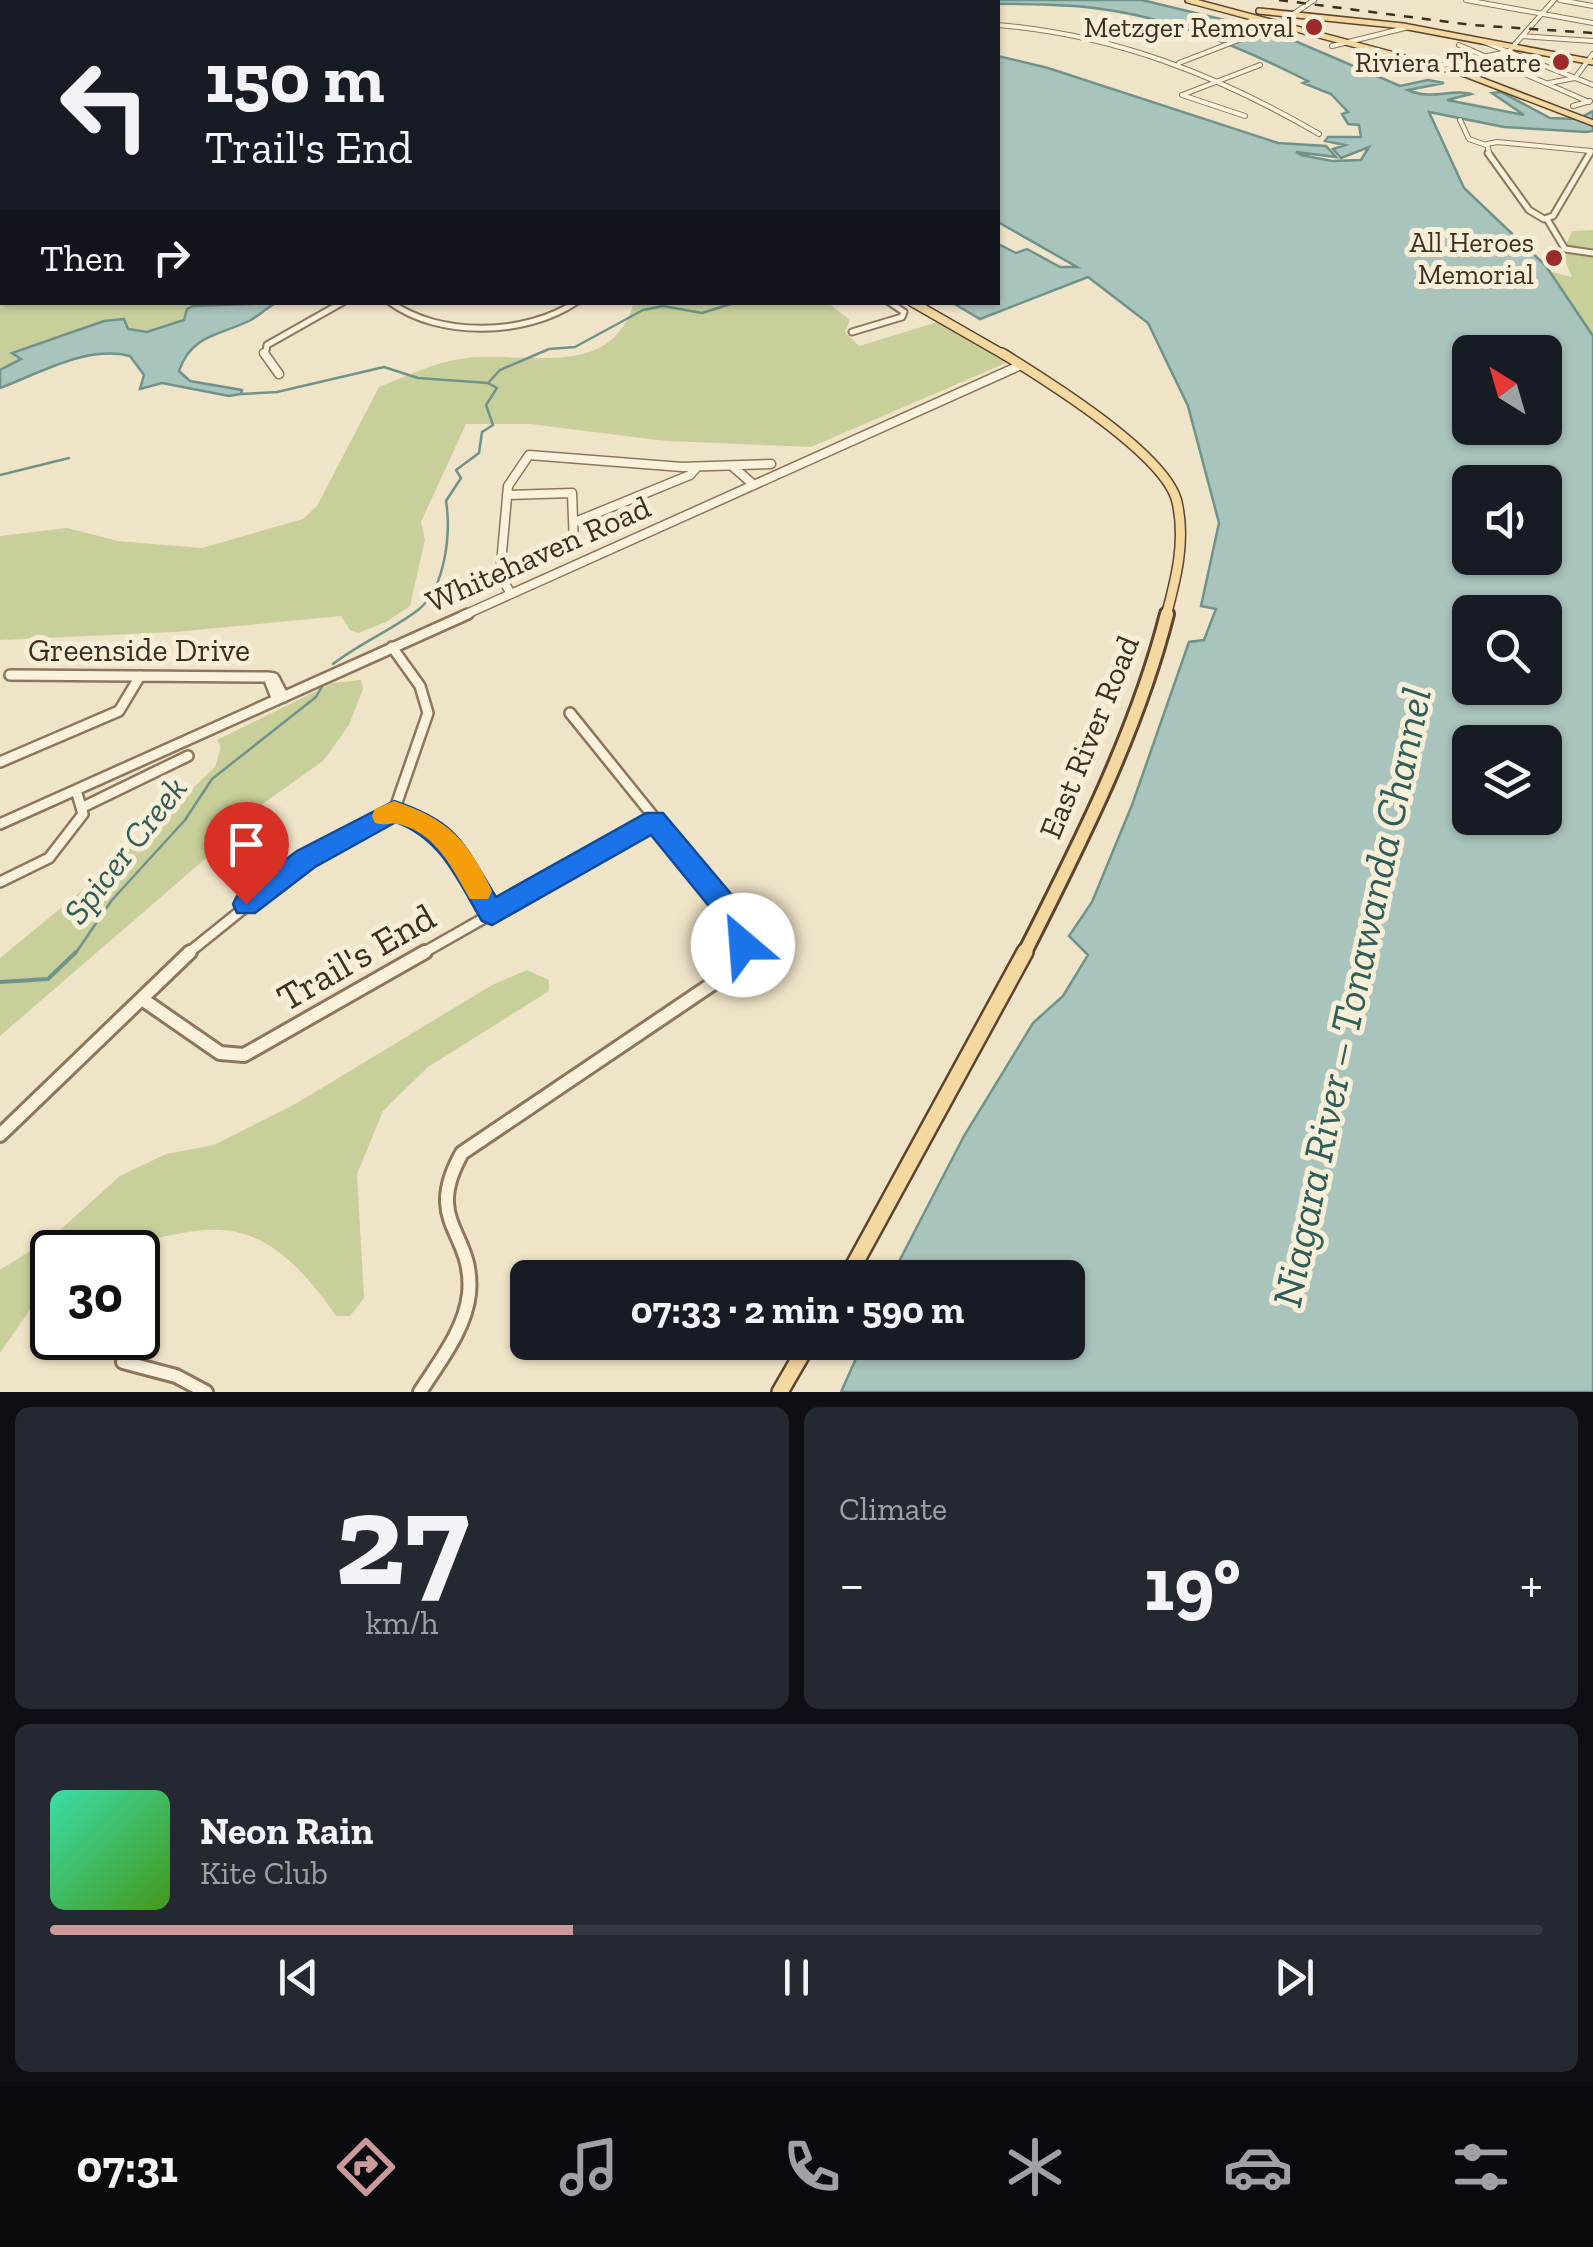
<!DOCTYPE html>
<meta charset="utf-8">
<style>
body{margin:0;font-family:"Zilla Slab",serif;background:#242831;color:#f1f3f6;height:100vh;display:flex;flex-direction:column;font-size:38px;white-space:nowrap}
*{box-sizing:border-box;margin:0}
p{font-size:32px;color:#9ea1a6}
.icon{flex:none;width:55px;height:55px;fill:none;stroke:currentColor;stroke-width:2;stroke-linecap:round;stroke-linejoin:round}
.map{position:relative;height:1392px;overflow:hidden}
.drawer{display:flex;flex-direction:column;gap:15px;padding:15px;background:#0d0f14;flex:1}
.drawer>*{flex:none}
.top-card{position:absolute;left:0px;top:0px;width:1000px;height:305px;box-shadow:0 2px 8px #0004;background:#171b24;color:#f1f3f6;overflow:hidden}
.needle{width:65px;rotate:323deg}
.tools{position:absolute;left:1452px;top:335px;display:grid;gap:20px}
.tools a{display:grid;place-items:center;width:110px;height:110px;border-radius:15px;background:#171b24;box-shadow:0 2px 8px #0004;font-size:50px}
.speed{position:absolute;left:30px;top:1230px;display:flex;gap:20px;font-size:50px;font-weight:700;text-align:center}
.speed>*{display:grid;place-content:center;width:130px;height:130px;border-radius:50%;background:#171b24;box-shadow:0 2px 8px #0004;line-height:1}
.speed .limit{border:5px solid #111;border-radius:15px;background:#fff;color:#111}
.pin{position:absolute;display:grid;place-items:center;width:85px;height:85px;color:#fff;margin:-102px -42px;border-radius:50% 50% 50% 0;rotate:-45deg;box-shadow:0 0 10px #0007}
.pin .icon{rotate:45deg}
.me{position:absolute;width:110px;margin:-55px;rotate:333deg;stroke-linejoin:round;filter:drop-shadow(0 0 8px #0008)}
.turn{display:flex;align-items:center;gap:35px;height:210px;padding:0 40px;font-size:45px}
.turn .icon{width:130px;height:130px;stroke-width:2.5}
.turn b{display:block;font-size:70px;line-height:85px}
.then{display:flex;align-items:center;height:95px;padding:0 40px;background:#0003;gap:20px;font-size:38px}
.big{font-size:75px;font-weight:800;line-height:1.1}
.drawer .widget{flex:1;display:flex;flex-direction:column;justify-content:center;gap:15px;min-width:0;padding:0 35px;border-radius:15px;background:#242831}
.drawer .dial{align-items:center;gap:0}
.dial b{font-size:130px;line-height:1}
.song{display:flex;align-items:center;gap:30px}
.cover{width:120px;height:120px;border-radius:15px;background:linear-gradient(135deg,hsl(160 70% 55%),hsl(100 70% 35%))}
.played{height:10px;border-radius:5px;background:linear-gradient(90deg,#cc999b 35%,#363941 35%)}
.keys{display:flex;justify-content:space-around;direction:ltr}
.heat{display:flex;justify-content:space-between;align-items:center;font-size:55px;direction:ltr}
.drawer .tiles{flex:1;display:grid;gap:15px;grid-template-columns:1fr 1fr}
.widget:last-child{grid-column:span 2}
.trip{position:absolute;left:510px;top:1260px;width:575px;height:100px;border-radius:15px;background:#171b24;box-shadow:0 2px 8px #0004;font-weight:800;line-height:100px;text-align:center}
.dock{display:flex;height:160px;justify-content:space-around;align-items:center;background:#090b0e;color:#9ea1a6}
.dock .icon{width:70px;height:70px}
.dock .active{color:#cc999b}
.dock b{font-size:45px;color:#f1f3f6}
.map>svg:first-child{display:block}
.green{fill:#c9cf9b}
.water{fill:#a9c4bc;stroke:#6f938a;stroke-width:2.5;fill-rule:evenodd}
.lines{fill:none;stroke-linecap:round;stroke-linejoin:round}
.stream-far1{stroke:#6f938a;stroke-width:2.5}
.stream{stroke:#6f938a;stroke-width:4}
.minor-far4-casing{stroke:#8d765c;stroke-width:6}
.minor-far3-casing{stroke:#8d765c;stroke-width:9}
.minor-far2-casing{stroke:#8d765c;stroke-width:11}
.minor-far1-casing{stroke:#8d765c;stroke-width:14}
.minor-casing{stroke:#8d765c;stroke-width:18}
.major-far4-casing{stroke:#5b4430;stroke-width:8}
.major-far3-casing{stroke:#5b4430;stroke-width:11}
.major-far2-casing{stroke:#5b4430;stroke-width:12}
.major-far1-casing{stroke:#5b4430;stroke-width:18}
.major-casing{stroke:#5b4430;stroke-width:20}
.minor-far4{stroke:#faf1dc;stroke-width:4}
.minor-far3{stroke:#faf1dc;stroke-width:5}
.minor-far2{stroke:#faf1dc;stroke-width:8}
.minor-far1{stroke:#faf1dc;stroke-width:9}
.minor{stroke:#faf1dc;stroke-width:12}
.major-far4{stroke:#f3d9a0;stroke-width:5}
.major-far3{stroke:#f3d9a0;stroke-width:8}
.major-far2{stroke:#f3d9a0;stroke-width:9}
.major-far1{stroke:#f3d9a0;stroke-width:12}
.major{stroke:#f3d9a0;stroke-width:15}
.rail{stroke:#3d2e20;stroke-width:2.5;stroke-dasharray:9 9;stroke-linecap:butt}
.route{fill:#1a73e8;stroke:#114b97;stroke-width:2.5}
.slow{fill:#f59e0b}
.poi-dot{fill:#9e2a2b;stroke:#f7eed8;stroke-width:4}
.labels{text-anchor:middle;stroke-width:10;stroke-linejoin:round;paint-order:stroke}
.far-poi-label{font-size:28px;fill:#3d2e20;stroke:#f7eed8;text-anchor:end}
.street-label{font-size:32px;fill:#3d2e20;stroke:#f7eed8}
.water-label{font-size:35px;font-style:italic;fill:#2f5d5a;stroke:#f7eed8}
.near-street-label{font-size:38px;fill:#3d2e20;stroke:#f7eed8}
.near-water-label{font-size:42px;font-style:italic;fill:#2f5d5a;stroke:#f7eed8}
</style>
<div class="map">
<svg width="1593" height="1392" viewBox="0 0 1593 1392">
<rect width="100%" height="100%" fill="#f0e4c8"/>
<path class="green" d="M 0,124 L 2,302 L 281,303 L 0,379 Z
M 1593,230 L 1593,336 L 1548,271 L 1572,277 L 1558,244 L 1566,245 L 1572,231 Z
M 634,303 L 828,303 L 850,320 L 845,332 L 859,346 L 941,321 L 1006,363 L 811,447 L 666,441 L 530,424 L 466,424 L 421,522 L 425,540 L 410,606 L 386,622 L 358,633 L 350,630 L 341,616 L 175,632 L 0,640 L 0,536 L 67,528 L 118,541 L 202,548 L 303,519 L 317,506 L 379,387 C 407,376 437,361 467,358 C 529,351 610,381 634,303 Z
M 361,680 L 363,689 L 349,725 L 323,761 L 240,820 L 205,859 L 0,1036 L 0,958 L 106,871 L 215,767 L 221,747 L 217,740 L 333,683 Z
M 527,970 L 549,980 L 549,991 L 428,1067 L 383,1111 L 357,1174 L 364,1298 L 350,1316 L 336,1316 C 237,1172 187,1252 52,1252 L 52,1278 L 0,1353 L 0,1270 L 51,1238 L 120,1176 L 166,1154 L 214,1145 L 297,1103 L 492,985 Z"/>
<path class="water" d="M 311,0 L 802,0 L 804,2 L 324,2 Z
M 839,0 L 1142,0 L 1274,32 L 1400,86 L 1428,80 L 1444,83 L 1408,90 C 1431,101 1453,88 1471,94 L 1447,100 L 1524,115 L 1492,93 L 1501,92 L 1550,118 L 1578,119 L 1593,111 L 1593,131 L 1586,132 L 1504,127 L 1429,112 L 1464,188 L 1546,266 L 1593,336 L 1593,1392 L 841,1392 L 863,1343 L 1068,1342 L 1068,1278 L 891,1277 L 964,1136 L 1033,1023 L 1063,996 L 1088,955 L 1069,936 L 1092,902 L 1132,805 L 1189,642 L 1204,640 L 1216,609 L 1201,606 L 1219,523 L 1188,406 L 1148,323 L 1088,277 L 980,319 L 953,303 L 998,302 L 998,244 L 1016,253 L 1027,249 L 1060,267 L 1077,267 L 998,222 L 998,56 L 1048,68 L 1278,143 L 1326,146 L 1336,157 L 1296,152 L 1301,155 L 1332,161 L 1361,160 L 1369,147 L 1341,158 L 1333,149 L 1345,145 L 1325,141 L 1328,137 L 1361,137 L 1359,125 L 1348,124 L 1342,114 L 1348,112 L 1331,94 L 1303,83 L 1308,81 C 1234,44 1162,13 1075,6 C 996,1 919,6 839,0 ZM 1470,352 L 1545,352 L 1545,428 L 1470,428 ZM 1470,482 L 1545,482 L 1545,558 L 1470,558 ZM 1470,612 L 1545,612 L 1545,688 L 1470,688 ZM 1470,742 L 1545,742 L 1545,818 L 1470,818 Z
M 276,303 C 266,308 259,316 249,321 C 220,335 191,335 179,371 L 190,381 L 242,390 L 241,394 L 229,396 L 162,383 L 140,389 L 144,375 L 130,356 C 87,345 40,373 0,388 L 0,370 L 21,359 L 12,353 L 104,321 L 124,319 L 128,329 L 147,332 L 184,320 L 187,309 L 193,306 Z"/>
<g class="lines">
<path class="stream-far1" d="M 241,394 L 277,392 L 384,367 L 418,378 L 488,383
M 0,475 L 69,458
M 333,664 C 360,643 392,630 418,610 C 446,588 451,532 446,501 L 461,478 L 456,470 L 479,453 L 482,432 L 493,425 L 486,405 L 497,388 L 488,383 L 500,370 L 549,349 L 575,347 L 643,310 L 663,306 L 702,313 L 737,302
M 75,954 L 112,900 L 185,820 L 212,779 L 316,697 L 324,683"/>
<path class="stream" d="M 0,982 L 48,979 L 76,952"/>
<g class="minor-far4-casing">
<path id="minor-far4" d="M 1466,0 L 1593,23
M 1560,0 L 1593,6
M 998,25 C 1115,35 1218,75 1319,134
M 1522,36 L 1593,41
M 1484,42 L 1593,85
M 1459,45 L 1589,102
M 1332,46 L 1409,27
M 1179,63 L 1277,25 L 1314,0
M 1437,66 L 1508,52 L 1554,0
M 1549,83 L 1575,78 L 1593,54
M 1182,95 L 1260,65
M 1182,95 L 1245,116
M 1573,106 L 1590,101
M 1460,120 L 1469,139 L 1486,145
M 1490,156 L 1487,144 L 1497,142 L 1591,151 L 1588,156"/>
</g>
<g class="minor-far3-casing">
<path id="minor-far3" d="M 1488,153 L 1529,210 L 1544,219 L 1553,216 L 1590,153
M 1547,219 L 1565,249 L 1593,253
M 390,302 C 439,338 526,336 576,302
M 852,332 L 902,317 L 904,312 L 889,302
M 265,356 L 267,345 L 343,302"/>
</g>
<g class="minor-far2-casing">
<path id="minor-far2" d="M 264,353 L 279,374
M 732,466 L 754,485
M 507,495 L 572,493 L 574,545
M 575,522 L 690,475 L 697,467
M 511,594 L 500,575 L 508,486 L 529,455 L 682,467 L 771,464
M 462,616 L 1021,365"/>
</g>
<g class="minor-far1-casing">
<path id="minor-far1" d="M 392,647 L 420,686 L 428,713 L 394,811
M 10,675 L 268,677
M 277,700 L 268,677 L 274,678 L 284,697
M 570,713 L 733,915 L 741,954
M 0,762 L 119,711 L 140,676
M 83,807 L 188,756
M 0,824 L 468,614
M 0,882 L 49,858 L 83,814 L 76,790
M 187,954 L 284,876 L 394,811 L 443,838 L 491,913
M 421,954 L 655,821"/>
</g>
<g class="minor-casing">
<path id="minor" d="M 142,999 L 220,1053 L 244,1055 L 425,952
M 0,1135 L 190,952
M 123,1362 L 176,1376 L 206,1392
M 420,1392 C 439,1362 465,1330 469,1294 C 475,1231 422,1224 462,1153 L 730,972 L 742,952"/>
</g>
<g class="major-far4-casing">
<path id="major-far4" d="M 153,0 L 190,2
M 1188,0 L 1465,74 L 1593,123
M 1259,11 L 1403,26 L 1593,62"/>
</g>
<g class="major-far3-casing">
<path id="major-far3" d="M 912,302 L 1006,356"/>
</g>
<g class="major-far2-casing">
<path id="major-far2" d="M 1002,353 C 1044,379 1166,454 1177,502 C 1186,541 1176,579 1166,616"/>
</g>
<g class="major-far1-casing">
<path id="major-far1" d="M 1024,954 C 1079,845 1137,732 1167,614"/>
</g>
<g class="major-casing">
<path id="major" d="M 847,1278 L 1025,952
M 780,1392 L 809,1342"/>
</g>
<use href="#minor-far4" class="minor-far4"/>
<use href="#minor-far3" class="minor-far3"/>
<use href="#minor-far2" class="minor-far2"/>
<use href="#minor-far1" class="minor-far1"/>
<use href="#minor" class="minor"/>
<use href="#major-far4" class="major-far4"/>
<use href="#major-far3" class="major-far3"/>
<use href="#major-far2" class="major-far2"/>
<use href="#major-far1" class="major-far1"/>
<use href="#major" class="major"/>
<path class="rail" d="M 1279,0 L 1472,25 L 1593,33"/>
</g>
<path class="route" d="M 394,801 C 459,823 462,842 496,897 L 646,813 L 663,813 L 742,907 L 757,945 L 753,953 L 743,957 L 733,953 L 721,921 L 651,835 L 492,925 L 482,921 C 458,881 442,839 396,822 L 315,867 L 255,913 L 237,913 L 233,904 L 237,896 L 297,851 Z"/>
<path class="slow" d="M 394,801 C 448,819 468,840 492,891 L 488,899 L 470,899 C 452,868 437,834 399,824 C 390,822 385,826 375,823 L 372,816 L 375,809 Z"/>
<g class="poi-dot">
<circle cx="1314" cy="27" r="10"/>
<circle cx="1561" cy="62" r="10"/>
<circle cx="1554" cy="258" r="10"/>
</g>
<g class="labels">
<g class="far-poi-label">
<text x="1294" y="37">Metzger Removal</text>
<text x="1541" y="72">Riviera Theatre</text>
<text x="1534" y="252">All Heroes<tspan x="1534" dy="32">Memorial</tspan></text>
</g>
<g class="street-label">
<text transform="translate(538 554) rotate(-24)" y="11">Whitehaven Road</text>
<text x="139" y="661">Greenside Drive</text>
<text transform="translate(1089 737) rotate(-68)" y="11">East River Road</text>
</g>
<g class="water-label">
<text transform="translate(125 850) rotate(-52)" y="12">Spicer Creek</text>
</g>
<g class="near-street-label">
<text transform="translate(356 957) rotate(-30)" y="13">Trail's End</text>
</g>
<g class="near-water-label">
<text transform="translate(1351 997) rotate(-78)" y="15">Niagara River – Tonawanda Channel</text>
</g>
</g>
</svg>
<div class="tools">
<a><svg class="needle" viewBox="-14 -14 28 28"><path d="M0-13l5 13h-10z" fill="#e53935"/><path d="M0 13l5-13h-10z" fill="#9ea1a6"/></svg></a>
<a><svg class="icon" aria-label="sound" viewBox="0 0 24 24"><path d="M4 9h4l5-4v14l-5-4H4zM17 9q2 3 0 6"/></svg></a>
<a><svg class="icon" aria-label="search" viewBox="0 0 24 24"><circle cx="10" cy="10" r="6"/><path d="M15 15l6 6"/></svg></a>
<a><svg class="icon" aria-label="layers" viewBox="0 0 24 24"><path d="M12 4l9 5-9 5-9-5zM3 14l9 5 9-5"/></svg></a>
</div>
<div class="speed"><div class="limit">30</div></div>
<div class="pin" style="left:246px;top:904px;background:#d93025"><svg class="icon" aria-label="arrive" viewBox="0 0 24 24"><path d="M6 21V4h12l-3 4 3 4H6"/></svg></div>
<svg class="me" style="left:743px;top:945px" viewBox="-20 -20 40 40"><circle r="19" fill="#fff"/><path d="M0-13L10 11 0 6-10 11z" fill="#1a73e8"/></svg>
<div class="trip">07:33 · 2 min · 590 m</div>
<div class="top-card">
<div class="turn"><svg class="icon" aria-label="left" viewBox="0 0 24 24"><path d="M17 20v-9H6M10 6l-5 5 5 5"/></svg><div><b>150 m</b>Trail's End</div></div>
<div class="then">Then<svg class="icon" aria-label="right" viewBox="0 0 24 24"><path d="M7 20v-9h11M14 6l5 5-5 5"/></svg></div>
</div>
</div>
<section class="drawer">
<div class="tiles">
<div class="widget dial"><b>27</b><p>km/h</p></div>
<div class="widget"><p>Climate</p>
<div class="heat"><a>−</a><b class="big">19°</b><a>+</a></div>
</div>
<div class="widget">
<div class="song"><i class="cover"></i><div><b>Neon Rain</b><p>Kite Club</p></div></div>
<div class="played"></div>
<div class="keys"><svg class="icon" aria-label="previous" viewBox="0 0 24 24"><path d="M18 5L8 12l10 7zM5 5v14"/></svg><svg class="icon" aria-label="pause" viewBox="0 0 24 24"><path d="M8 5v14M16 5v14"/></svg><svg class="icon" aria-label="next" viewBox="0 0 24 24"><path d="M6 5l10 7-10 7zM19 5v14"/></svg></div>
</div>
</div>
</section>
<nav class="dock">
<b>07:31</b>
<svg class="icon active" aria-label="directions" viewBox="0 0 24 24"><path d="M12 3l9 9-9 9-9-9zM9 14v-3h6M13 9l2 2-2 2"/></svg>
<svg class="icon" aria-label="music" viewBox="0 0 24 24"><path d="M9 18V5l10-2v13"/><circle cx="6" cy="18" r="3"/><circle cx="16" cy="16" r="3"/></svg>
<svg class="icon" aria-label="phone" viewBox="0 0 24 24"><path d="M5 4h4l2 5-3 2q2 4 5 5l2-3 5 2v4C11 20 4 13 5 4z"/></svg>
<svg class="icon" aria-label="climate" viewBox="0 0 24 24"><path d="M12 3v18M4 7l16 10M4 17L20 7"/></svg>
<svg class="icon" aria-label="car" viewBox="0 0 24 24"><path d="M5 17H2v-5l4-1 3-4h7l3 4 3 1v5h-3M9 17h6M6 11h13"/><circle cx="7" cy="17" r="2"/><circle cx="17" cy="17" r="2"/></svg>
<svg class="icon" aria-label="filters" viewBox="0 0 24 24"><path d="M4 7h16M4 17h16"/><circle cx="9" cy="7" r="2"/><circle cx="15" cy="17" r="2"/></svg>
</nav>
